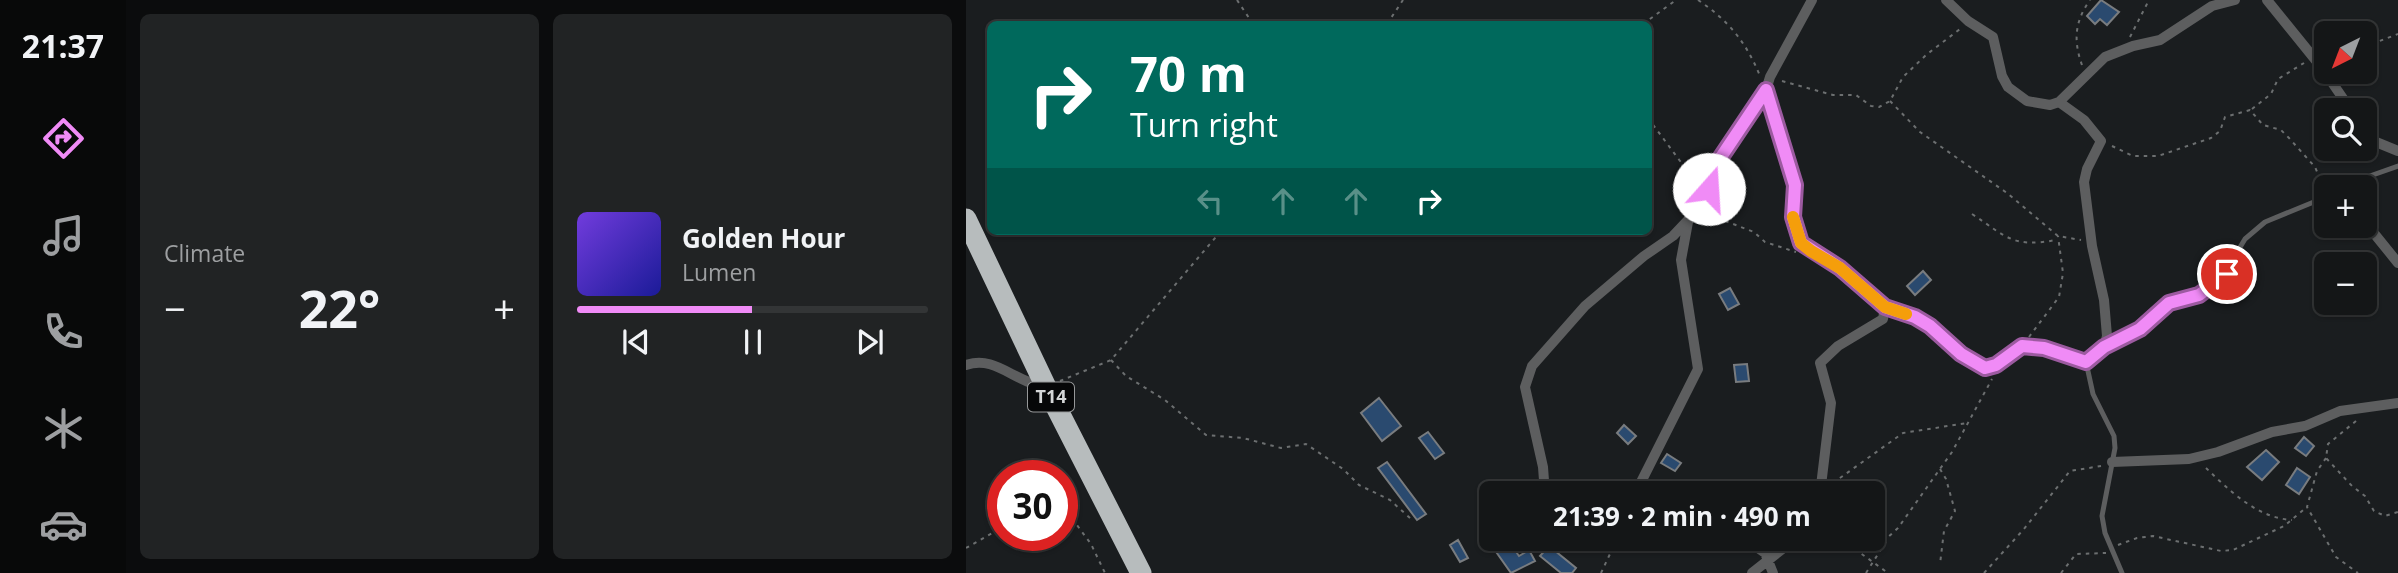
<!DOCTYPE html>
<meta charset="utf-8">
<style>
body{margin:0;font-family:"Open Sans",sans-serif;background:#212324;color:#f1f3f6;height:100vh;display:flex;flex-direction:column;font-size:26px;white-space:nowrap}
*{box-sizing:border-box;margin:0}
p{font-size:23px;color:#9d9fa1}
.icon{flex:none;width:38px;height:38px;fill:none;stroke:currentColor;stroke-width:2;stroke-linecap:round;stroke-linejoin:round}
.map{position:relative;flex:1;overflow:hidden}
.side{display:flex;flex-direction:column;gap:14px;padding:14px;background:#0b0c0d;width:840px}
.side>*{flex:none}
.banner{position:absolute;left:21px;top:21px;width:665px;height:214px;border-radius:10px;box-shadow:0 2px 5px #0004,0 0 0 2px #333536;background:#00695c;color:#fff;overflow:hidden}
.needle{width:46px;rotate:222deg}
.tools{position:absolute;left:1348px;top:21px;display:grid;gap:14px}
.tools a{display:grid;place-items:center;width:63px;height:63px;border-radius:10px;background:#141617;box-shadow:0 2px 5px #0004,0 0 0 2px #333536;font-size:35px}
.speed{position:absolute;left:21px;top:460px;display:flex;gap:14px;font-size:35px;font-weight:700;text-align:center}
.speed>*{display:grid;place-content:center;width:91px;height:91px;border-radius:50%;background:#141617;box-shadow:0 2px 5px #0004,0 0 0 2px #333536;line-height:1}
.speed .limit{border:10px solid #d22;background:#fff;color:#111}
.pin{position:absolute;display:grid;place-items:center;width:60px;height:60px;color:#fff;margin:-30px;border:4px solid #fff;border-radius:50%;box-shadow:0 2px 7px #0007}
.me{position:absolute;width:77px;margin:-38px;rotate:19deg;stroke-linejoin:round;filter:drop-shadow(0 0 5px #0008)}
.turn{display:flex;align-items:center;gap:24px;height:147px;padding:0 28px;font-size:32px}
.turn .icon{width:91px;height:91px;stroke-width:2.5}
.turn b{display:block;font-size:49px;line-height:60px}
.lanes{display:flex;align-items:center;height:66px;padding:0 28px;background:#0003;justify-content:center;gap:35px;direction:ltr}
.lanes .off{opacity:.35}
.big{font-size:52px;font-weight:700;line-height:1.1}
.side .card{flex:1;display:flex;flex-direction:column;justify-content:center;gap:10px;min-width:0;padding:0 24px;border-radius:10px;background:#212324}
.song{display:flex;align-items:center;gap:21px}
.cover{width:84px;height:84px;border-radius:10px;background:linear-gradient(135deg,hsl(260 70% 55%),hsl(240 70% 35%))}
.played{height:7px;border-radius:4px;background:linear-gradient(90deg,#f08bf6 50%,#333536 50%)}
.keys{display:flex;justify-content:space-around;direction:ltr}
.heat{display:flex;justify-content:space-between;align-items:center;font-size:38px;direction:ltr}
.side .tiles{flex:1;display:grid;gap:14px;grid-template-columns:repeat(2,1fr)}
.trip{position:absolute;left:513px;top:481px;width:406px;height:70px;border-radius:10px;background:#141617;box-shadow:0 2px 5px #0004,0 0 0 2px #333536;font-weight:700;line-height:70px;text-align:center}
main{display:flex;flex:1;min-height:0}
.tab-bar{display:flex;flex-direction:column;width:126px;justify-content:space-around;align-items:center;background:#080909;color:#9d9fa1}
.tab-bar .icon{width:49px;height:49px}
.tab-bar .active{color:#f08bf6}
.tab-bar b{font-size:32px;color:#f1f3f6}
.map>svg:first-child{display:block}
.building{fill:#2a4a6f;stroke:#797c7f;stroke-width:2}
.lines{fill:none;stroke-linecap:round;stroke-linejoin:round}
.path{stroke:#6c6f70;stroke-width:2;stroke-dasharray:3.5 5;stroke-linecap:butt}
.lane{stroke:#5d5e5f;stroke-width:5}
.street{stroke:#5d5e5f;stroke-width:10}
.highway{stroke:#b7bcbd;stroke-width:21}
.route-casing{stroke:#9c5aa0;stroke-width:18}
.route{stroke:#f08bf6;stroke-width:12}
.slow{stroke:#f59e0b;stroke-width:12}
.labels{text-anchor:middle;stroke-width:7;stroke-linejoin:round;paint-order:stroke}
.shield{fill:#060708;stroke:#969899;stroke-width:2}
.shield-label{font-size:18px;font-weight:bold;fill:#d4d6d7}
</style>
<main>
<nav class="tab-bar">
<b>21:37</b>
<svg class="icon active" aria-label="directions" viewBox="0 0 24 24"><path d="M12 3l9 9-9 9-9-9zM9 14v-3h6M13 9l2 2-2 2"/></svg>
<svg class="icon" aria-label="music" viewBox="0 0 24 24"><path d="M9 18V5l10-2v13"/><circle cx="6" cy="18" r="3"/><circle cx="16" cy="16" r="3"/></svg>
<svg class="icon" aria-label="phone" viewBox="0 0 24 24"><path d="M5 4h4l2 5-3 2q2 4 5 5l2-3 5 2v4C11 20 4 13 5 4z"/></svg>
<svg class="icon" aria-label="climate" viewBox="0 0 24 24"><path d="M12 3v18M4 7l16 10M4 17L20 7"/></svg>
<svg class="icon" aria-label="car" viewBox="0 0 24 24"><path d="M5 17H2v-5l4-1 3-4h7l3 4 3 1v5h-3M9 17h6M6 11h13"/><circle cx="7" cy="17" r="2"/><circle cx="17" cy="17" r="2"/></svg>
</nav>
<section class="side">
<div class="tiles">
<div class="card"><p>Climate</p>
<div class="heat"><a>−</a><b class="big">22°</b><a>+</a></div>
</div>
<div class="card">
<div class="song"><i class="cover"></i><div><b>Golden Hour</b><p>Lumen</p></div></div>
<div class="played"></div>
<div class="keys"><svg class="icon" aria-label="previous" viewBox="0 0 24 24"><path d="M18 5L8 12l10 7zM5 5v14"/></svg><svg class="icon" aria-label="pause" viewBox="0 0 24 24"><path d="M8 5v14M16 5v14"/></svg><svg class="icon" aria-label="next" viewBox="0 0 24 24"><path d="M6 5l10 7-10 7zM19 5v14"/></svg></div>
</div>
</div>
</section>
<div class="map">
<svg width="1432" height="573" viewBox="0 0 1432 573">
<rect width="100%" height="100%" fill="#1a1d1f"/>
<path class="building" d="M 1135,0 L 1153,12 L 1141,25 L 1134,19 L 1129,24 L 1121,16 Z
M 957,271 L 965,280 L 949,295 L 941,286 Z
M 764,288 L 773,304 L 762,310 L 753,294 Z
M 781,364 L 783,381 L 770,382 L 768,365 Z
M 413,398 L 435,426 L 416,441 L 395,413 Z
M 658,425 L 670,436 L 662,444 L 651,433 Z
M 462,432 L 478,453 L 469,459 L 453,438 Z
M 1338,437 L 1348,446 L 1340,456 L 1329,448 Z
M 1300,450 L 1313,462 L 1296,480 L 1281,467 Z
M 701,454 L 715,463 L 709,471 L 695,463 Z
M 421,462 L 460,514 L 451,520 L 412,468 Z
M 1331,468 L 1344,477 L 1333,494 L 1320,485 Z
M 745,482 L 762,494 L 738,494 Z
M 521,539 L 541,539 L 553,556 L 563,550 L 569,561 L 545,573 Z
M 492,540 L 502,558 L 494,562 L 484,545 Z
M 583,546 L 610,568 L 606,573 L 595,573 L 574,556 Z"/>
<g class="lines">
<path class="path" d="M 271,0 L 287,24
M 732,0 C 763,21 780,42 794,76
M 421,24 L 437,0
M 677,24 L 710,0
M 1164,37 L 1183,0
M 1398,47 L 1432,34
M 1116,65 C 1107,40 1109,21 1124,0
M 816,81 L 867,95 L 890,95 L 905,106 L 913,107 L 924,101 L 937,77 L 960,55 L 994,29
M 924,101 L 954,132 L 1041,193 L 1092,236 L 1115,240
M 1286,109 L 1305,94 L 1312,79 L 1338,63
M 682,118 L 714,161 L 733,179
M 1146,146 L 1167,156 L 1192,156 L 1245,138 L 1254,131 L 1259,117 L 1284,110 L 1297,125 L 1315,130 L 1323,138 L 1349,167 L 1358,188
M 747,210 L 754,219 L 788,232 L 799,242 L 830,252
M 1006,214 C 1041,237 1046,248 1090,240
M 1063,337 L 1093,297 L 1097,273 L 1092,236
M 145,360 L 160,376 L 199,400 L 240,435 L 277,438 L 315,448 L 340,444 L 377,469 L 393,485 L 424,500 L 444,518
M 94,381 L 145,360 L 255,231
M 1390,421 L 1362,444 L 1360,458 L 1386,486 L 1399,496 L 1408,511 L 1419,516 L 1432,512
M 1360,458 L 1351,471 L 1341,507 L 1370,557 L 1392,573
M 1240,468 C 1264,491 1291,518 1326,520
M 974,469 L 980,479 L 989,511 L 978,531 L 974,564
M 867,483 L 937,433 L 1001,423
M 96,505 L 125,544 L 139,573
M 875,539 L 922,573
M 1152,545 L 1171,538 L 1187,536 L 1255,551 L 1267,550 L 1318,526 L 1341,507
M 0,548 L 37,527
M 893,551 L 919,540 L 932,528 L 986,452 L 1026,379
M 635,573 L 651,539
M 900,573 L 921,540
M 1018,573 L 1058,529 L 1104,471 L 1135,466
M 1095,573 L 1110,554 L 1140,553"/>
<path class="lane" d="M 1385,187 L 1401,177 L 1432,166
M 1156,573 L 1139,533 L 1136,516 L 1149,448 L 1148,436 L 1127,394 L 1120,362 L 1138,347 L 1174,329 L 1203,303 L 1233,295 L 1253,282 L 1279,239 L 1299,222 L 1360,197"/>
<path class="street" d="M 846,0 L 804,77 L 800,90 L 829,185 L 827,217 L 835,243 L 895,284 L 919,307 L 949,317 L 964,326 L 995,354 L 1019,368 L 1030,365 L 1056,346 L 1078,348 L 1120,362
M 980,0 L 1002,21 L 1027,37 L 1036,76 L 1042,87 L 1061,101 L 1084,105 L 1093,102 L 1139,57 L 1167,46 L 1194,40 L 1246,6 L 1269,0
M 1301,0 L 1356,68 L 1385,110
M 1093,102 L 1118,120 L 1135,141 L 1121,169 L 1118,182 L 1126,246 L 1138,300 L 1141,336 L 1138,347
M 1398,132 L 1410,142 L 1432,151
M 1398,221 L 1432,263
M 0,365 C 30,355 47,382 80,387
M 1146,462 L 1223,459 L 1252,452 L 1306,432 L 1339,426 L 1374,411 L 1432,403
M 579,494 L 577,467 L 559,387 L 566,366 L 619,306 L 678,256 L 707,236 L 741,200 L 747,169 L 800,90
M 669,494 L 732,369 L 715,260 L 722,222
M 854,494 L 865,403 L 854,363 L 872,346 L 917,319 L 919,307
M 779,539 L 799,553 L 807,573
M 786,573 L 829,539"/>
<path class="highway" d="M 0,219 L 80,387 L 175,573"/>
</g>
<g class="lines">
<g class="route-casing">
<path id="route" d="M 743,189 L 747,169 L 800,90 L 829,185 L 827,217 L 835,243 L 874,268 L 919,307 L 949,317 L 964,326 L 995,354 L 1019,368 L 1030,365 L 1056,346 L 1078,348 L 1120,362 L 1138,347 L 1174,329 L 1203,303 L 1233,295 L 1261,274"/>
</g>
<use href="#route" class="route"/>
<path class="slow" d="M 827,217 L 835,243 L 845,251 L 874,268 L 919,307 L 940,314"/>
</g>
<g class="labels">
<rect class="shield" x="62" y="382.5" width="46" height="29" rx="5"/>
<g class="shield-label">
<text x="85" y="403">T14</text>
</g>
</g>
</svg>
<div class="tools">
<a><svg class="needle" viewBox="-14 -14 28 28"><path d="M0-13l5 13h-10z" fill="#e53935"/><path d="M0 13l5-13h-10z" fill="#9d9fa1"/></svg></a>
<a><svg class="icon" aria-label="search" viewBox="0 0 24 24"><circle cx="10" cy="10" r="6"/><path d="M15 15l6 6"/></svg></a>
<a>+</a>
<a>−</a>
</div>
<div class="speed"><div class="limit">30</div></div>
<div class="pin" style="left:1261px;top:274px;background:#d93025"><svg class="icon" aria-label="arrive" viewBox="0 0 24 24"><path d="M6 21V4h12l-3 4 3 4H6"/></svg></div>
<svg class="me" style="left:743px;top:189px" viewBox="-20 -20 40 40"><circle r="19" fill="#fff"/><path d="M0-13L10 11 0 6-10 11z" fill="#f08bf6"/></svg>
<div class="trip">21:39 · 2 min · 490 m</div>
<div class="banner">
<div class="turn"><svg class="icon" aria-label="right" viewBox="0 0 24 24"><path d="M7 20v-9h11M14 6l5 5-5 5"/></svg><div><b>70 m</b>Turn right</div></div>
<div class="lanes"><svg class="icon off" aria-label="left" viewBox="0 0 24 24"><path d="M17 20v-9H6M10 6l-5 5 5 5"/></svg><svg class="icon off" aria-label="ahead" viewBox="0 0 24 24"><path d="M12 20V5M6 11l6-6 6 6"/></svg><svg class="icon off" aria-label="ahead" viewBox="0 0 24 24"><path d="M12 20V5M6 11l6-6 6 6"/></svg><svg class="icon" aria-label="right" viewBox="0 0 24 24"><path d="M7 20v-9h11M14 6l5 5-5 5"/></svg></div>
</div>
</div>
</main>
